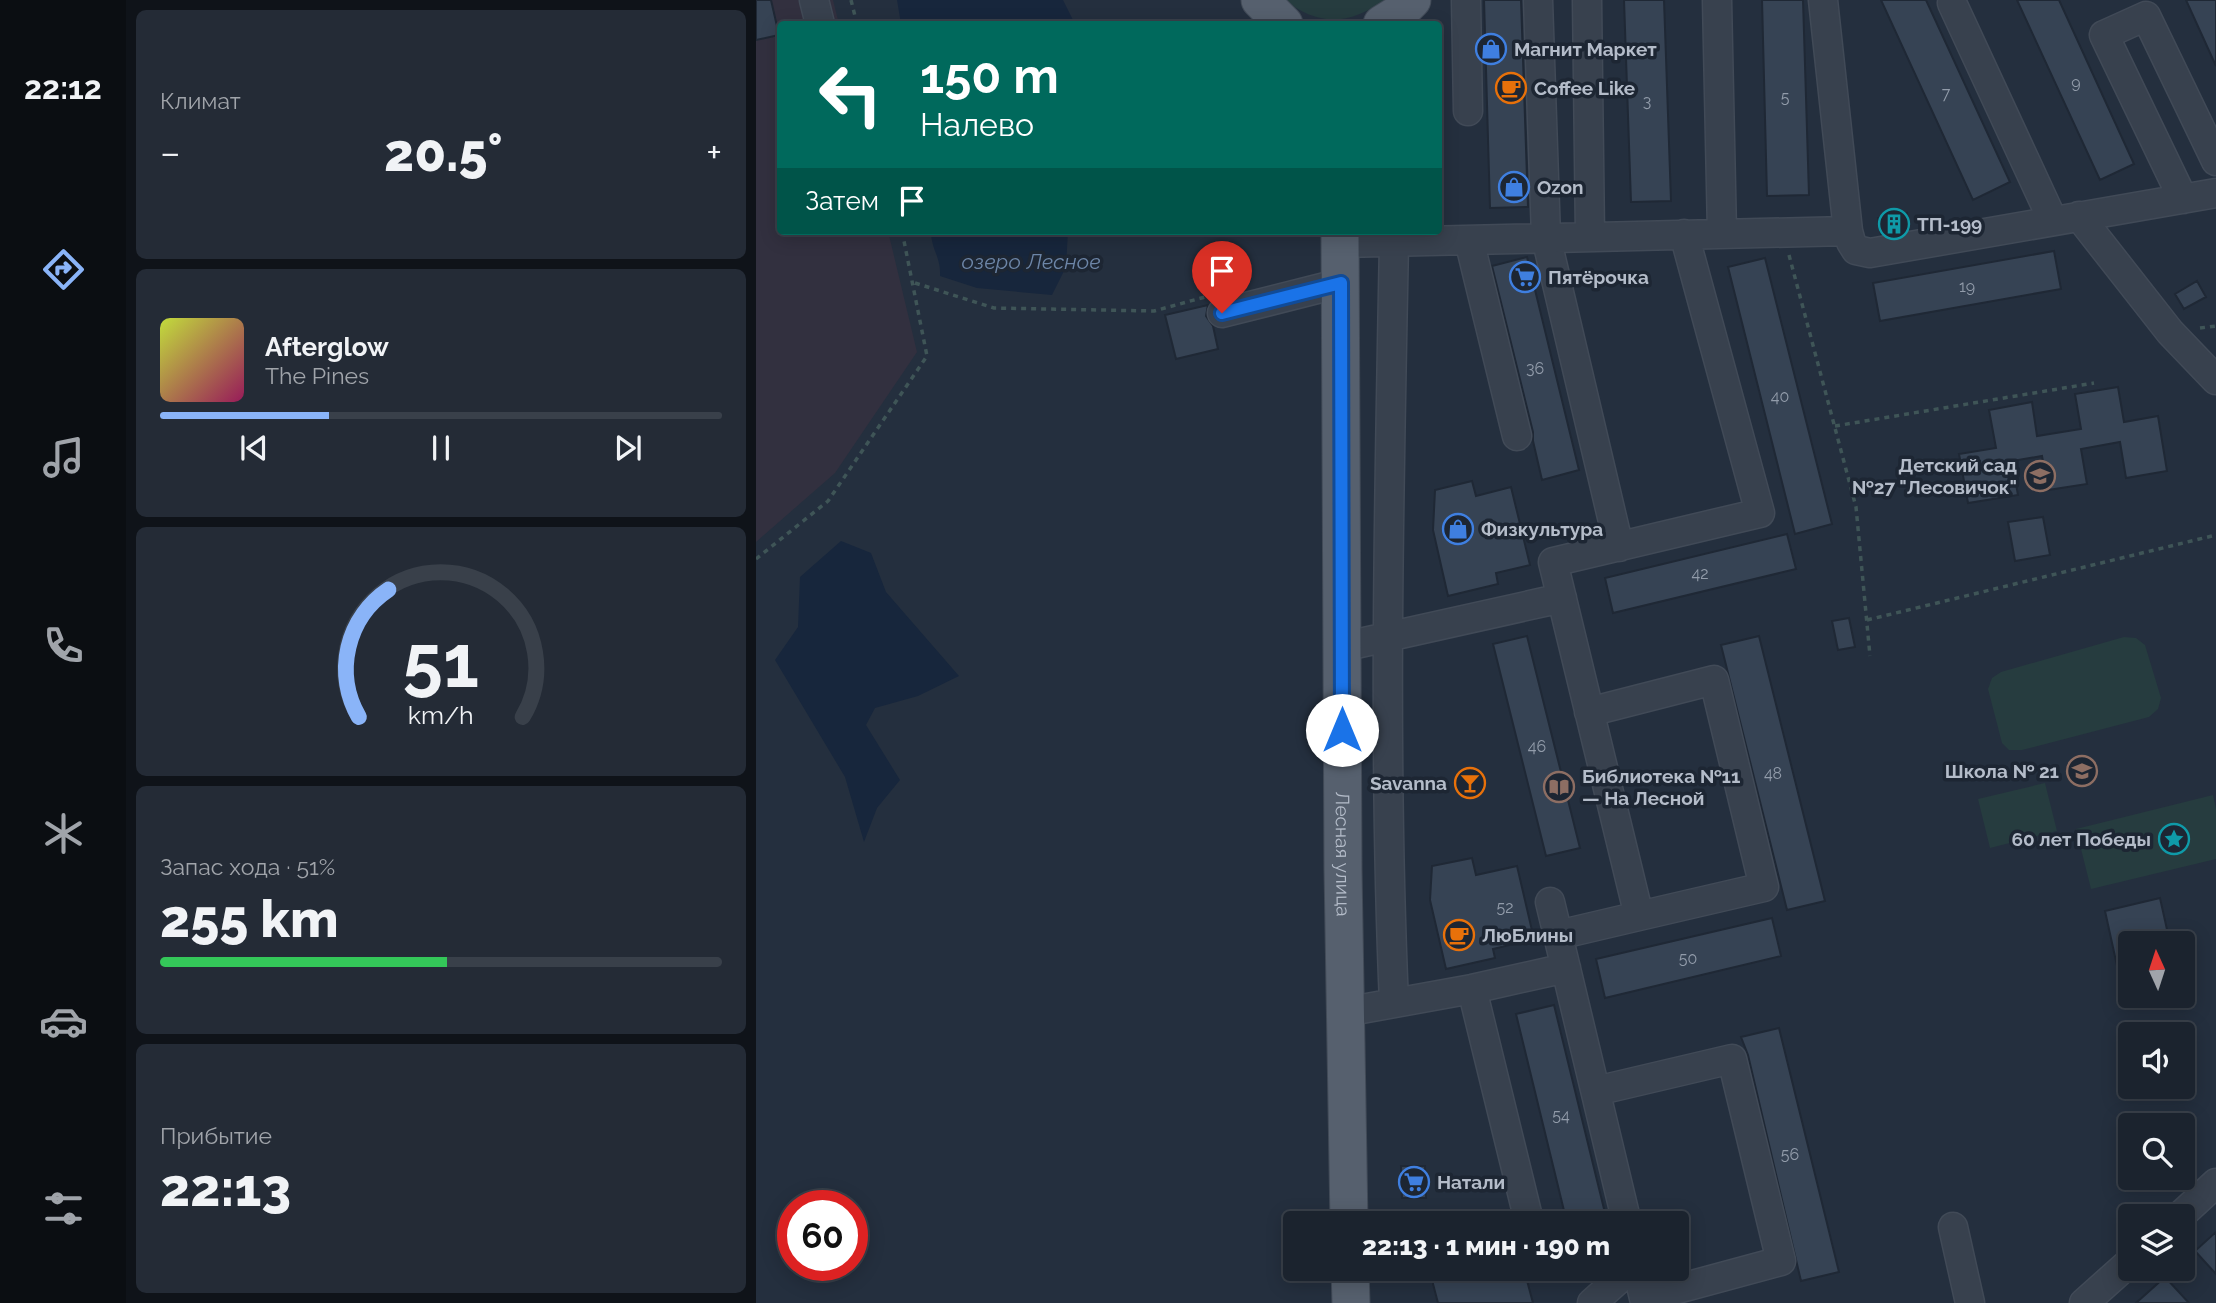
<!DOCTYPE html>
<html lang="ru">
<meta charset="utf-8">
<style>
body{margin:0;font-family:Raleway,sans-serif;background:#242b36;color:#f1f3f6;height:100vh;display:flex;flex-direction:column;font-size:26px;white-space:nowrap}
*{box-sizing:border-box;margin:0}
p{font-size:23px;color:#a0a4aa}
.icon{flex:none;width:38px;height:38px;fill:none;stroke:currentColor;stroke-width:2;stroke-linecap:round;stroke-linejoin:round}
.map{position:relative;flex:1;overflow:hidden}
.sheet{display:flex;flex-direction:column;gap:10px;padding:10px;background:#0f1319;width:630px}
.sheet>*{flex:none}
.guide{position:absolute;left:21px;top:21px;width:665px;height:214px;border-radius:7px;box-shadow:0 4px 18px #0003,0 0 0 2px #39404a;background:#00695c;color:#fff;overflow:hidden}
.needle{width:46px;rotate:357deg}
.fabs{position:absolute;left:1362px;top:931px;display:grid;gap:14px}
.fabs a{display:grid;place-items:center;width:77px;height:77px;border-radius:7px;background:#1b232e;box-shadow:0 4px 18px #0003,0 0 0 2px #39404a;font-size:35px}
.speed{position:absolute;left:21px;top:1190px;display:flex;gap:14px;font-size:35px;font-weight:700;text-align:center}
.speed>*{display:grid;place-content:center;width:91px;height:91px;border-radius:50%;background:#1b232e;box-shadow:0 4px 18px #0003,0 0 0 2px #39404a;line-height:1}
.speed .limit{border:10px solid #d22;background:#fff;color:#111}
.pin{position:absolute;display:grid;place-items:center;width:60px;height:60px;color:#fff;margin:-72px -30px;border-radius:50% 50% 50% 0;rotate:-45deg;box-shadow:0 0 7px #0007}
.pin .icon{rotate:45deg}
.me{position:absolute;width:77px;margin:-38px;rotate:0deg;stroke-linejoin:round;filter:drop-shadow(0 0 5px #0008)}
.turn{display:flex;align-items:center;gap:24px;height:147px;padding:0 28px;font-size:32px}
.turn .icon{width:91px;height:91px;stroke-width:2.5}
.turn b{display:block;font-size:49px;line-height:60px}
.then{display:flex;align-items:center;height:66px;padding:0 28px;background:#0003;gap:14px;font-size:26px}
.big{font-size:52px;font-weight:800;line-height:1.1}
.sheet .tile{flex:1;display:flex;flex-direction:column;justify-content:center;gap:10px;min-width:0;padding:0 24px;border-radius:10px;background:#242b36}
.sheet .dial{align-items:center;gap:0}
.dial svg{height:182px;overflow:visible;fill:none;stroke:#39404a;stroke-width:7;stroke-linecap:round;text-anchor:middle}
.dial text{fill:#f1f3f6;stroke:none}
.song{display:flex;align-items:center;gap:21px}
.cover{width:84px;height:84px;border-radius:10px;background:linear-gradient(135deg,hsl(70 70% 55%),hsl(330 70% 35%))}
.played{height:7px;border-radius:4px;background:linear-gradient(90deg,#8ab4f8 30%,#39404a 30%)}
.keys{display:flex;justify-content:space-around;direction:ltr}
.heat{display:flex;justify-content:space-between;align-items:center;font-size:38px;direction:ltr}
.charge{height:10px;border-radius:5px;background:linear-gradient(90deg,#34c759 51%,#39404a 0)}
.trip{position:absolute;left:527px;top:1211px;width:406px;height:70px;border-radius:7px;background:#1b232e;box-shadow:0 4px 18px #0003,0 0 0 2px #39404a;font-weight:800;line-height:70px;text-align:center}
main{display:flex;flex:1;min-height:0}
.tabs{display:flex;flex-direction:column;width:126px;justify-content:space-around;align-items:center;background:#0b0e12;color:#a0a4aa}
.tabs .icon{width:49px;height:49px}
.tabs .on{color:#8ab4f8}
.tabs b{font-size:32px;color:#f1f3f6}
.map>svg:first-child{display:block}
.medical{fill:#32303f}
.green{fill:#263c3f}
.water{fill:#17263c}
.building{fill:#364354;stroke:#1f2835;stroke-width:2}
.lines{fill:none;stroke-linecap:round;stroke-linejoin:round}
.minor-casing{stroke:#414a57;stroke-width:31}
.major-casing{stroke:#414a57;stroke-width:39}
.path{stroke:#3f5557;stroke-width:3.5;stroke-dasharray:5 5;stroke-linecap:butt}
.minor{stroke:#38414e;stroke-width:28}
.major{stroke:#56606e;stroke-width:37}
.route-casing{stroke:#114b97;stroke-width:18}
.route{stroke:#1a73e8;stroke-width:12}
.labels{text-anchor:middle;stroke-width:7;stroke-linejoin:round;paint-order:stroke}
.number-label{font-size:16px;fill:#929caa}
.poi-label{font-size:19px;font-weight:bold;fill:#b4bcc9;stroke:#1d2633;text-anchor:start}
.street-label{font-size:19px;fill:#b4bcc9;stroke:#1d2633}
.water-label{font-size:21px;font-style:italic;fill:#6d86a8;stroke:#1d2633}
</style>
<main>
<nav class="tabs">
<b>22:12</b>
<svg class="icon on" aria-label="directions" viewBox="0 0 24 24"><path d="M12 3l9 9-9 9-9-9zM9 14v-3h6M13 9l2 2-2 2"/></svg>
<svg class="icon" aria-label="music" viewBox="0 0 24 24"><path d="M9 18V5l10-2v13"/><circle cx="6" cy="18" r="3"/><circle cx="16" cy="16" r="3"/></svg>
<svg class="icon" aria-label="phone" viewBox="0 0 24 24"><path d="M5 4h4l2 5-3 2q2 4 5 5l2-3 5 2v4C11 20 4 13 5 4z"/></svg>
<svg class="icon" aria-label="climate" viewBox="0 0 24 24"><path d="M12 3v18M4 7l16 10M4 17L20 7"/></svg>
<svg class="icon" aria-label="car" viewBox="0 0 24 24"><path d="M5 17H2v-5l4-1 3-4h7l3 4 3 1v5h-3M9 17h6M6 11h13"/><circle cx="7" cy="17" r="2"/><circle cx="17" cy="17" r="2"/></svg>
<svg class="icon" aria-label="filters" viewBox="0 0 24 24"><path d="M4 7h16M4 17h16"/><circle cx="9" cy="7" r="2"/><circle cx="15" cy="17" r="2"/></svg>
</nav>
<section class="sheet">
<div class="tile"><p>Климат</p>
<div class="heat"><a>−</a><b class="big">20.5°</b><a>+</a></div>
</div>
<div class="tile">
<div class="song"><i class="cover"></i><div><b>Afterglow</b><p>The Pines</p></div></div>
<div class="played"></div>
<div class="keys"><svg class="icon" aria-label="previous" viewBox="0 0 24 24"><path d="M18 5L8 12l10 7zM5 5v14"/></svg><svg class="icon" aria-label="pause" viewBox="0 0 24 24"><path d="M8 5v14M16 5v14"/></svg><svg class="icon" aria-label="next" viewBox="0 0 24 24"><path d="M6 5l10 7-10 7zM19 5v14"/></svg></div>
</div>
<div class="tile dial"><svg viewBox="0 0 100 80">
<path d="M14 69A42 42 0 1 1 86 69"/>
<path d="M14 69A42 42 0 0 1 27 13" stroke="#8ab4f8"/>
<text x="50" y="56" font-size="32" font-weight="700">51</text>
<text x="50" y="72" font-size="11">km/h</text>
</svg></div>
<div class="tile"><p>Запас хода · 51%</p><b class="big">255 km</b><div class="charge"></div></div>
<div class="tile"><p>Прибытие</p><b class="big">22:13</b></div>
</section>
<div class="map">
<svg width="1460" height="1303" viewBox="0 0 1460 1303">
<rect width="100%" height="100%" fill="#242f3e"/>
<path class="medical" d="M 0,0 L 77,0 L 83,24 L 24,24 L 24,231 L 132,231 L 161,352 L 79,473 L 0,542 Z"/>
<path class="green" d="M 529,0 L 628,0 C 594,25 563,27 529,0 Z
M 1368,637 L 1380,638 L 1389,645 L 1405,698 L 1402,709 L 1393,717 L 1266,750 L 1253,750 L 1246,743 L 1232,689 L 1236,678 L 1245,672 Z
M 1289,783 L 1301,831 L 1234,848 L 1222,799 Z
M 1457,795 L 1460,809 L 1460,859 L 1335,889 L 1320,829 Z"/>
<path class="water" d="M 141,0 L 307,0 L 319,24 L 145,24 Z
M 175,231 L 312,231 L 310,267 L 296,295 L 221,288 L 184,276 C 185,256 175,250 175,231 Z
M 85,541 L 115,553 L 130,592 L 203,676 L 162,696 L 119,708 L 110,725 L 144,780 L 121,808 L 108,842 L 89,777 L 19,660 L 42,627 L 44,577 Z"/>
<path class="building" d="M 0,0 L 15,0 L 23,35 L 0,40 Z
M 728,0 L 765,0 L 772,207 L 734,208 Z
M 868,0 L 908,0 L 915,201 L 875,202 Z
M 1006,0 L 1047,0 L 1053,195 L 1011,196 Z
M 1125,0 L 1170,0 L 1254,182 L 1217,200 Z
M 1261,0 L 1303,0 L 1378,164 L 1344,180 Z
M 1430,0 L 1460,0 L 1460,66 Z
M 1151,213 L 1153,229 L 1125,234 L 1122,218 Z
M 1298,251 L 1305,289 L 1124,321 L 1117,283 Z
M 771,257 L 823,470 L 786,480 L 777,441 L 777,432 L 736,266 Z
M 1009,258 L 1076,524 L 1039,534 L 972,267 Z
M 1441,281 L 1450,297 L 1428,309 L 1419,294 Z
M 452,305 L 450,316 L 457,326 L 462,349 L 420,359 L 409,315 Z
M 1362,387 L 1368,422 L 1402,416 L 1411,471 L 1370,478 L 1364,442 L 1325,449 L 1331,484 L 1292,490 L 1286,456 L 1256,461 L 1262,495 L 1212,503 L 1203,454 L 1240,448 L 1233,410 L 1276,402 L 1281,436 L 1325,429 L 1319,394 Z
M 716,481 L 720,496 L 755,487 L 774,565 L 740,573 L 742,584 L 692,596 L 677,530 L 679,490 Z
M 1287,517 L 1294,555 L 1259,561 L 1252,522 Z
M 1031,534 L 1040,569 L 857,613 L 849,578 Z
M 1093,618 L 1099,647 L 1082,650 L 1076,621 Z
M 771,636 L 824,848 L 790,856 L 737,644 Z
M 1003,636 L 1069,901 L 1031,910 L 965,645 Z
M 716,858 L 720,875 L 761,866 L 778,939 L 737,949 L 739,958 L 690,969 L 674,900 L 676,866 Z
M 1404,898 L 1414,943 L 1374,943 L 1374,992 L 1367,993 L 1349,911 Z
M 1016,918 L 1025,956 L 849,998 L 840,959 Z
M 798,1005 L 850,1217 L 824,1223 L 811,1223 L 760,1014 Z
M 1023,1028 L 1083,1272 L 1045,1281 L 992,1055 L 985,1037 Z
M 645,1166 L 669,1166 L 670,1198 L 646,1198 Z
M 1460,1232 L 1460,1274 L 1439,1251 Z
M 678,1269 L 768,1269 L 777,1303 L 682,1303 L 677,1284 Z
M 1409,1277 L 1433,1303 L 1380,1303 Z"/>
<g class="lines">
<g class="minor-casing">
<path id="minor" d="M 58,0 L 64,24
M 710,0 L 712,111
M 782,0 L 790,237 L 863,547
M 831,0 L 834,236
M 961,0 L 966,233
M 1067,0 L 1092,231 L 1095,242 L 1100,250 L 1114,253 L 1460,193
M 1196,3 L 1297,221
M 1427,199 L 1348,35 L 1390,16 L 1460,161
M 1323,216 L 1414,332 L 1460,380
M 713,240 L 761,436
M 638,242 C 633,496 627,749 638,1003
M 585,243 L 1092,231
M 466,313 L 585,283
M 586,647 L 806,598
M 833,712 L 958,680 L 1008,887 L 883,916
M 794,902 L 871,1223
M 802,935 L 883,916 L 797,562 L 1004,513 L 928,234
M 716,989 L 771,1213
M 589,1012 L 716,989 L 810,968
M 840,1091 L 976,1059 L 1025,1261 L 888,1298 L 881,1269
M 1424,1216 L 1460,1183
M 1197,1227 L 1214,1303
M 836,1303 L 874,1269
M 1328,1303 L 1374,1262"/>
</g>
<g class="major-casing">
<g id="major">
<path d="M 504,0 L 528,24"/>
<path d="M 626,24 L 642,14 L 656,0"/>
<path id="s1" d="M 584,231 L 587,870 L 593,1223"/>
<path d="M 594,1269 L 595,1303"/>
</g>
</g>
<path class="path" d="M 95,0 L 101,24
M 1033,255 L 1100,507 L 1114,656
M 159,283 L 238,308 L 398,311 L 449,297
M 1444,328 L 1460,326
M 1079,426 L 1338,383
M 0,559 L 72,501 L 171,356 L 146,231
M 1111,620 L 1460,535"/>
<use href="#minor" class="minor"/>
<use href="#major" class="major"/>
</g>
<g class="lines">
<g class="route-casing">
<path id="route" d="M 466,313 L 585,283 L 586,730"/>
</g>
<use href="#route" class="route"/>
</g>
<defs>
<g id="shop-ring" transform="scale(1.575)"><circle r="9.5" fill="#1d2633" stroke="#3f7fe0" stroke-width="1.5"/><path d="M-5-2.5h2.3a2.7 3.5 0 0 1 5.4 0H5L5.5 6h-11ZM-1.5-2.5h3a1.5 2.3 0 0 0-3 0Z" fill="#3f7fe0"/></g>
<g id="cafe-ring" transform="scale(1.575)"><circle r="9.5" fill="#1d2633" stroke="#e8710a" stroke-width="1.5"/><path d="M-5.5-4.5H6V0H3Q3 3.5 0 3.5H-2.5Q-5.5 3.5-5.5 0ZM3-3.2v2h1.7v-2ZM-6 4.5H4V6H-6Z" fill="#e8710a"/></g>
<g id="building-ring" transform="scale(1.575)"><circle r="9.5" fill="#1d2633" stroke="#0f9aa8" stroke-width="1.5"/><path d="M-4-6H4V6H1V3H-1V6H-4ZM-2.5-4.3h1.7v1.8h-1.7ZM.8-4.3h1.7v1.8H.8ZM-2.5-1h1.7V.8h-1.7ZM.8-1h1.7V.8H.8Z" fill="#0f9aa8"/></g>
<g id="supermarket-ring" transform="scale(1.575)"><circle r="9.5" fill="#1d2633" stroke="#3f7fe0" stroke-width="1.5"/><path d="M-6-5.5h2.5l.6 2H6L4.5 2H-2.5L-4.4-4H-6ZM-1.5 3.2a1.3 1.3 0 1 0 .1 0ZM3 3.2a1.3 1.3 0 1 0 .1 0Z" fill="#3f7fe0"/></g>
<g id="school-ring" transform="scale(1.575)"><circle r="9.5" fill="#1d2633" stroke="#8d6e63" stroke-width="1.5"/><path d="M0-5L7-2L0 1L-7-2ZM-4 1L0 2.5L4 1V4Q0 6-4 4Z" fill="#8d6e63"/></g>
<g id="bar-ring" transform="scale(1.575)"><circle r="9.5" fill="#1d2633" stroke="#e8710a" stroke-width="1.5"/><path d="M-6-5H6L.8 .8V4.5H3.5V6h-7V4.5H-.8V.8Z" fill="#e8710a"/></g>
<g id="library-ring" transform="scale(1.575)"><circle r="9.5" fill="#1d2633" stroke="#8d6e63" stroke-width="1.5"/><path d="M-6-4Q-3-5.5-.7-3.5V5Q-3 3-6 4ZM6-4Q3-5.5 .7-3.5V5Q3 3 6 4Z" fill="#8d6e63"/></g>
<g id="sight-ring" transform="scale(1.575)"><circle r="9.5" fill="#1d2633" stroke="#0f9aa8" stroke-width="1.5"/><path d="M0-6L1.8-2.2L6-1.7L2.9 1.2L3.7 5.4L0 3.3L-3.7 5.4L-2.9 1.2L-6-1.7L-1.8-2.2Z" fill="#0f9aa8"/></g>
</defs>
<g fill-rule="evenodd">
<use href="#shop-ring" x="735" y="49"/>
<use href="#cafe-ring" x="755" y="88"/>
<use href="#shop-ring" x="758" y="187"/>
<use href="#building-ring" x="1138" y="224"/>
<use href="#supermarket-ring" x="769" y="277"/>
<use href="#school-ring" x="1284" y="476"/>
<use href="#shop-ring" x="702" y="529"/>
<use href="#school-ring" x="1326" y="771"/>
<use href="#bar-ring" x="714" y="783"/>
<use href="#library-ring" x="803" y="787"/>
<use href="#sight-ring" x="1418" y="839"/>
<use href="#cafe-ring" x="703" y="935"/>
<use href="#supermarket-ring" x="658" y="1182"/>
</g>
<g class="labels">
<g class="number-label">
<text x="1320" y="88">9</text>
<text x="1190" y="99">7</text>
<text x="1029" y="103">5</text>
<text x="891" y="107">3</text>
<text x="1211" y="292">19</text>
<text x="779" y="374">36</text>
<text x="1024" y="402">40</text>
<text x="944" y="579">42</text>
<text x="781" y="752">46</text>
<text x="1017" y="779">48</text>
<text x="749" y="913">52</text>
<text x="932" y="964">50</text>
<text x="805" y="1121">54</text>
<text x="1034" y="1160">56</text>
</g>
<g class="poi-label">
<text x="758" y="56">Магнит Маркет</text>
<text x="778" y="95">Coffee Like</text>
<text x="781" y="194">Ozon</text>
<text x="1161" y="231">ТП-199</text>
<text x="792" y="284">Пятёрочка</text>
<text x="1261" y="472" text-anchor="end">Детский сад<tspan x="1261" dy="22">№27 "Лесовичок"</tspan></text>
<text x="725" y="536">Физкультура</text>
<text x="1303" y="778" text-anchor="end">Школа № 21</text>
<text x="826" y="783">Библиотека №11<tspan x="826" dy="22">— На Лесной</tspan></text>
<text x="691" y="790" text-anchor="end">Savanna</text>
<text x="1395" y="846" text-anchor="end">60 лет Победы</text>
<text x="726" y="942">ЛюБлины</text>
<text x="681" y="1189">Натали</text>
</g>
<g class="street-label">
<text dy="7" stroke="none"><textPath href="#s1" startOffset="623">Лесная улица</textPath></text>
</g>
<g class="water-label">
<text x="275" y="269">озеро Лесное</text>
</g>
</g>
</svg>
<div class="fabs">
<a><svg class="needle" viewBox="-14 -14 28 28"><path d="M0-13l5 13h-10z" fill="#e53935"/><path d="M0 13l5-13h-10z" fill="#a0a4aa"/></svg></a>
<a><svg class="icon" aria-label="sound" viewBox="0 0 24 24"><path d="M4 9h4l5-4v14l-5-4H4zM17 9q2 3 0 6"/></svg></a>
<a><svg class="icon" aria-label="search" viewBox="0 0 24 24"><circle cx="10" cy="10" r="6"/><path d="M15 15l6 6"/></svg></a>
<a><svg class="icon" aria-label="layers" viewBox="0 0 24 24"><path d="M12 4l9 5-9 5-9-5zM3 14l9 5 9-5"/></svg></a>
</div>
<div class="speed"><div class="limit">60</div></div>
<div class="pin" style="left:466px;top:313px;background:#d93025"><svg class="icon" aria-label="arrive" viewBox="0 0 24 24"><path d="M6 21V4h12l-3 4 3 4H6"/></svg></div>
<svg class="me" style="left:586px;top:730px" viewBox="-20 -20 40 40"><circle r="19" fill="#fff"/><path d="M0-13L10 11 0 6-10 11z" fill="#1a73e8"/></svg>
<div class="trip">22:13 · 1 мин · 190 m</div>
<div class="guide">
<div class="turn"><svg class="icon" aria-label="left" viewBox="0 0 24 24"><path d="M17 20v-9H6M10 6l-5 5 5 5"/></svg><div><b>150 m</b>Налево</div></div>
<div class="then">Затем<svg class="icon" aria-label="arrive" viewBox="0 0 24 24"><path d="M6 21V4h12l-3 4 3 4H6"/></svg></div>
</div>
</div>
</main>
